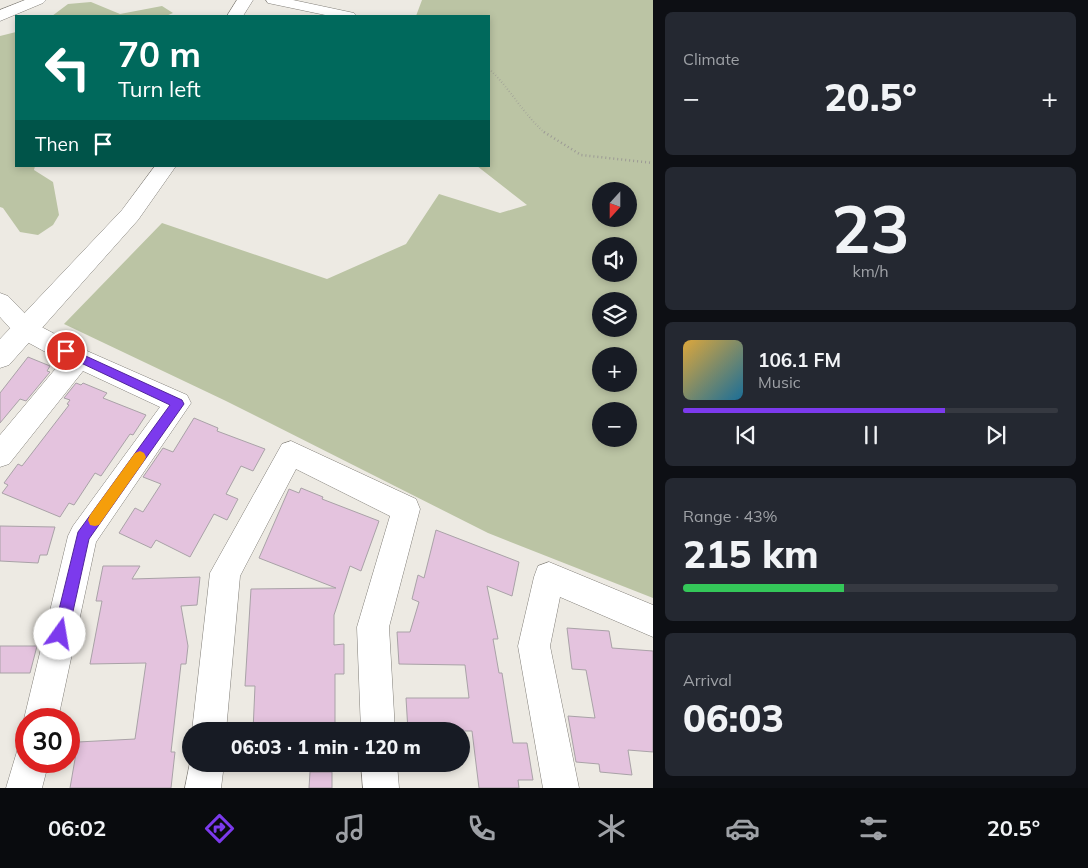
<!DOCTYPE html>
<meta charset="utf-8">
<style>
body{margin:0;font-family:Mulish,sans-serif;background:#242831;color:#f1f3f6;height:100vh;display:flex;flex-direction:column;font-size:19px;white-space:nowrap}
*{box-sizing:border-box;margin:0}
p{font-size:16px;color:#9ea1a6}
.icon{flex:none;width:28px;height:28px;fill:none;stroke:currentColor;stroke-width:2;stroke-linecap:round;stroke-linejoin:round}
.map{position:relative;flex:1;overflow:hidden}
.details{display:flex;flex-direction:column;gap:12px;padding:12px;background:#0d0f14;width:435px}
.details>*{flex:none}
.guide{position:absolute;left:15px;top:15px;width:475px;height:152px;border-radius:0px;box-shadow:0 2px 8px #0003;background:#00695c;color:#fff;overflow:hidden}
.needle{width:32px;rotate:201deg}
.buttons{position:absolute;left:592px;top:182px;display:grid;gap:10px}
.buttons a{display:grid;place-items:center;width:45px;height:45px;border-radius:50%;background:#171b24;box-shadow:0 2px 8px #0003;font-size:25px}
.speed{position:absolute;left:15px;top:708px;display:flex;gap:10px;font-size:25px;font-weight:700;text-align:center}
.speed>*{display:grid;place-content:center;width:65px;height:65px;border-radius:50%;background:#171b24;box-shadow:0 2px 8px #0003;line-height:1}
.speed .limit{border:8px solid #d22;background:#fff;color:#111}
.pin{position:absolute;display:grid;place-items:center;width:42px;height:42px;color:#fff;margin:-21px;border:2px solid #fff;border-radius:50%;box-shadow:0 1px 5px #0007}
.me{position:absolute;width:55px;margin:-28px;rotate:13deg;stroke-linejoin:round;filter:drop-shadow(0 0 4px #0008)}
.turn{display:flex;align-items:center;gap:18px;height:105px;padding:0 20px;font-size:22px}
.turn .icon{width:65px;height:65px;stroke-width:2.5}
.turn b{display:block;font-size:35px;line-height:42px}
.then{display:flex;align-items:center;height:48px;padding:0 20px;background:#0003;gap:10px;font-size:19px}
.big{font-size:38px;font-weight:800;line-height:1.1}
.details .card{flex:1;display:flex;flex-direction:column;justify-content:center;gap:8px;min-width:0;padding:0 18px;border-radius:8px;background:#242831}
.details .dial{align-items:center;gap:0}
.dial b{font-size:65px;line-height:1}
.song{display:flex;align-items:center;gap:15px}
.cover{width:60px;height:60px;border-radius:8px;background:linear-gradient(135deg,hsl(40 70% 55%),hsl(200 70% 35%))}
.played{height:5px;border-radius:2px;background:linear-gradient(90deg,#7c3aed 70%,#363941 70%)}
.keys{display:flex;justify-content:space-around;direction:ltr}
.heat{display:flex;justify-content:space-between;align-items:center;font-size:28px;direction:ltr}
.charge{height:8px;border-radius:4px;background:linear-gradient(90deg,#34c759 43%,#363941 0)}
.trip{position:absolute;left:182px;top:722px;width:288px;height:50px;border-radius:25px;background:#171b24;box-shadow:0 2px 8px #0003;font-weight:800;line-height:50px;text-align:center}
.menu{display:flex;height:80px;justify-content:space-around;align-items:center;background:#090b0e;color:#9ea1a6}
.menu .icon{width:35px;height:35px}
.menu .on{color:#7c3aed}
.menu b{font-size:22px;color:#f1f3f6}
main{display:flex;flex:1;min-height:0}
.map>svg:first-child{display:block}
.green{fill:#bbc4a4;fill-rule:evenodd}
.building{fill:#e4c3de;stroke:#a9a2a7}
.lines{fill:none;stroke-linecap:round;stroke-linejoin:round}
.street-casing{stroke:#827f79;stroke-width:1}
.secondary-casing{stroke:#827f79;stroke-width:1}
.path-far1{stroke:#9c9a95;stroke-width:2;stroke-dasharray:0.5 2.5;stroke-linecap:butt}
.path{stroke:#9c9a95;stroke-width:2.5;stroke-dasharray:1 3;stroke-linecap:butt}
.street{fill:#fff;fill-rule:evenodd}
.secondary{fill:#fff;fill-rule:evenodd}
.route{fill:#7c3aed;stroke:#51269a}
.slow{fill:#f59e0b}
</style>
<main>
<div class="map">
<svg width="653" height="788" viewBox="0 0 653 788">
<rect width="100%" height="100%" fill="#edeae3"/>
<path class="green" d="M 422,0 L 653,0 L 653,598 L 488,533 L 226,401 L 64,324 L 162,223 L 327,279 L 406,244 L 439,194 L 500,213 L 527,205 L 477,166 L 489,166 L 489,16 L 416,16 ZM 601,191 L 629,191 L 629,219 L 601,219 ZM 601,246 L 629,246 L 629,274 L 601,274 ZM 601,301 L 629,301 L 629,329 L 601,329 ZM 601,356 L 629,356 L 629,384 L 601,384 ZM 601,411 L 629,411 L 629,439 L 601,439 Z
M 91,2 L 120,14 L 162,6 L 173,13 L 166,16 L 52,16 L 68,4 Z
M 16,32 L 16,166 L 35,166 L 34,170 L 53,182 L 59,215 L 53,225 L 38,235 L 20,232 L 3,208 L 0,207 L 0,36 Z"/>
<path class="building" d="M 28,357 L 50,366 L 47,371 L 50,372 L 26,401 L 20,399 L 0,423 L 0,393 Z
M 76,383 L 81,385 L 83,383 L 107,393 L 103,398 L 146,415 L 133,435 L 130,434 L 101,476 L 95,473 L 74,505 L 69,503 L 60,517 L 2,493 L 8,485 L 4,483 L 18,464 L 22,466 L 69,405 L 67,404 L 70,400 L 64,398 Z
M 194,418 L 218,428 L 217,431 L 265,449 L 253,471 L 241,466 L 226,494 L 238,499 L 227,520 L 214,514 L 190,557 L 156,540 L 151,548 L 119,533 L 135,508 L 143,512 L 161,484 L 143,477 L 150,467 L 163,448 L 173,452 Z
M 301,488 L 323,497 L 322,499 L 379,521 L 361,571 L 350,566 L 334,615 L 334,645 L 344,644 L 344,674 L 335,674 L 335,731 L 253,731 L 255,686 L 245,686 L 251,589 L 336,588 L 259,558 L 289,489 L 299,493 Z
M 0,526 L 55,527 L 47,555 L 40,555 L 38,563 L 0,561 Z
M 436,530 L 519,562 L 512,596 L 487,586 L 498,639 L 493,639 L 499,673 L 502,673 L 513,743 L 527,743 L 533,780 L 518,780 L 519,788 L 479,788 L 472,731 L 408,731 L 406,698 L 469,698 L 465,665 L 399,664 L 397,632 L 410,632 L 419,602 L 412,599 L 418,575 L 424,578 Z
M 103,566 L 140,566 L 132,579 L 200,577 L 197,605 L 181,606 L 188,646 L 186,664 L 181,664 L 171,752 L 175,752 L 171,788 L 70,788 L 78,742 L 135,739 L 146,663 L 90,664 L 102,601 L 96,601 Z
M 567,628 L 609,631 L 612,648 L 653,651 L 653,752 L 628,750 L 632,775 L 600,772 L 599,764 L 576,762 L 568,716 L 595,718 L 586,670 L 572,669 Z
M 0,646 L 37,646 L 30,673 L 0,673 Z
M 310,772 L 332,772 L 332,788 L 309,788 Z"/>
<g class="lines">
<g class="street-casing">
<path id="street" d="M 266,0 L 293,0 L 354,13 L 356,16 L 330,16 L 268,3 Z
M 0,293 L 8,296 L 34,323 L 87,351 L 187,395 L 191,403 L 96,542 L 58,719 L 26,719 L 26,725 L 24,719 L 68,536 L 73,526 L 160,407 L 83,371 L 9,464 L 0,467 L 0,435 L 62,361 L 18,337 L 0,317 Z
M 291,441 L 416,499 L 420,509 L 389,627 L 395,731 L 361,731 L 357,627 L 390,516 L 296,469 L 240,576 L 226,731 L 192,731 L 210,573 L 282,444 Z
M 549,562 L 653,605 L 653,637 L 560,597 L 550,646 L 579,788 L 543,788 L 518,646 L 534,577 L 538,566 Z
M 26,745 L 26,761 L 49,761 L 42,788 L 6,788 L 18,748 Z
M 191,757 L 191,764 L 224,764 L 221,788 L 185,788 Z
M 361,764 L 397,764 L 399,788 L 363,788 Z"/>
</g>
<g class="secondary-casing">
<path id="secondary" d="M 25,0 L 46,0 L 43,3 L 0,21 L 0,10 Z
M 237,0 L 253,0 L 243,16 L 227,16 Z
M 155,166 L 176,166 L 138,220 L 9,365 L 0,368 L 0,339 L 122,210 Z"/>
</g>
<path class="path-far1" d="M 489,69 C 510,88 523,114 545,133"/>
<path class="path" d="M 544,132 L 581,155 L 653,163"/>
<use href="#street" class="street"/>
<use href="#secondary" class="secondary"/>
</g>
<path class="route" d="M 66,347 L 182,400 L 184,404 L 89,539 L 68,634 L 66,639 L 60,641 L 55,639 L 53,634 L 78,532 L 170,405 L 62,354 L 60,351 Z"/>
<path class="slow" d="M 140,451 L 144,453 L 146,457 L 144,461 L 99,525 L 95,526 L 90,525 L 88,520 L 90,515 L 135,453 Z"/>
</svg>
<div class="buttons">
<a><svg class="needle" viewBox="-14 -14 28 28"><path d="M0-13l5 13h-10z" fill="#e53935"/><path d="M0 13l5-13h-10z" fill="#9ea1a6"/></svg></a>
<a><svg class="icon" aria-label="sound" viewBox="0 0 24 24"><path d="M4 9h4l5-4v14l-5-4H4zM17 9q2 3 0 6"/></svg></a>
<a><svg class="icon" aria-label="layers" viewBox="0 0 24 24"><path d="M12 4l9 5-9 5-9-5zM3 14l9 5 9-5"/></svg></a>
<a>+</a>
<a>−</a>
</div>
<div class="speed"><div class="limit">30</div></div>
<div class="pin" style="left:66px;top:351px;background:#d93025"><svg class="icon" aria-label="arrive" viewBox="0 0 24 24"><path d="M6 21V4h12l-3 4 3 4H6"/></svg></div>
<svg class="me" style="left:60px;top:634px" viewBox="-20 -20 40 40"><circle r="19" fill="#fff"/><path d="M0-13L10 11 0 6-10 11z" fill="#7c3aed"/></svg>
<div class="trip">06:03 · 1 min · 120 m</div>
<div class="guide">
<div class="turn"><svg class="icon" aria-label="left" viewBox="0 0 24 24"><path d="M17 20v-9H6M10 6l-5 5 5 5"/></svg><div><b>70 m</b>Turn left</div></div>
<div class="then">Then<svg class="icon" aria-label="arrive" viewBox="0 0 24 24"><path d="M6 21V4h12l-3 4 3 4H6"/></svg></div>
</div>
</div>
<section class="details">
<div class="card"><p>Climate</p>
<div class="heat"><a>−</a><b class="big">20.5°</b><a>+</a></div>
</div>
<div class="card dial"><b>23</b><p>km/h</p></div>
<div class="card">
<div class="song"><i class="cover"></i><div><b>106.1 FM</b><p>Music</p></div></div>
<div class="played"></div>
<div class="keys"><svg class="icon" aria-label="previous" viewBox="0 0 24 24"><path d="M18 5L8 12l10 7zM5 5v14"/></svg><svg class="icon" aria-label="pause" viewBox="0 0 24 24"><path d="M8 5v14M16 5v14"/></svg><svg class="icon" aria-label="next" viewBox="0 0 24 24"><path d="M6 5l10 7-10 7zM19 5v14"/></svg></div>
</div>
<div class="card"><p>Range · 43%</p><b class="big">215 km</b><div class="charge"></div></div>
<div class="card"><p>Arrival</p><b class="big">06:03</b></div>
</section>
</main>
<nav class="menu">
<b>06:02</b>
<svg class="icon on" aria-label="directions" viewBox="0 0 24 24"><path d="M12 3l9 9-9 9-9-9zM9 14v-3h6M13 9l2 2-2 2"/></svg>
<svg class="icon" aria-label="music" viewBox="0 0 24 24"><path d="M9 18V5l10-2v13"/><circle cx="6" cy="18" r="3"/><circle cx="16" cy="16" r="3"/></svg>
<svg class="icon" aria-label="phone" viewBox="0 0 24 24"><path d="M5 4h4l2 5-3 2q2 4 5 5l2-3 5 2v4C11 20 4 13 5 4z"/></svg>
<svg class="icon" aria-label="climate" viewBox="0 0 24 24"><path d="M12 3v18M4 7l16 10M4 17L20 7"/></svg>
<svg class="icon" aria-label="car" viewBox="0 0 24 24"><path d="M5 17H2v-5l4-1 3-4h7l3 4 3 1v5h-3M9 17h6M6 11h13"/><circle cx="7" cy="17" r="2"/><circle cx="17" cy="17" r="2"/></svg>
<svg class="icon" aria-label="filters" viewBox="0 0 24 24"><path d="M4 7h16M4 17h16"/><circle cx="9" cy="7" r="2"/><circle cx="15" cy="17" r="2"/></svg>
<b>20.5°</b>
</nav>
